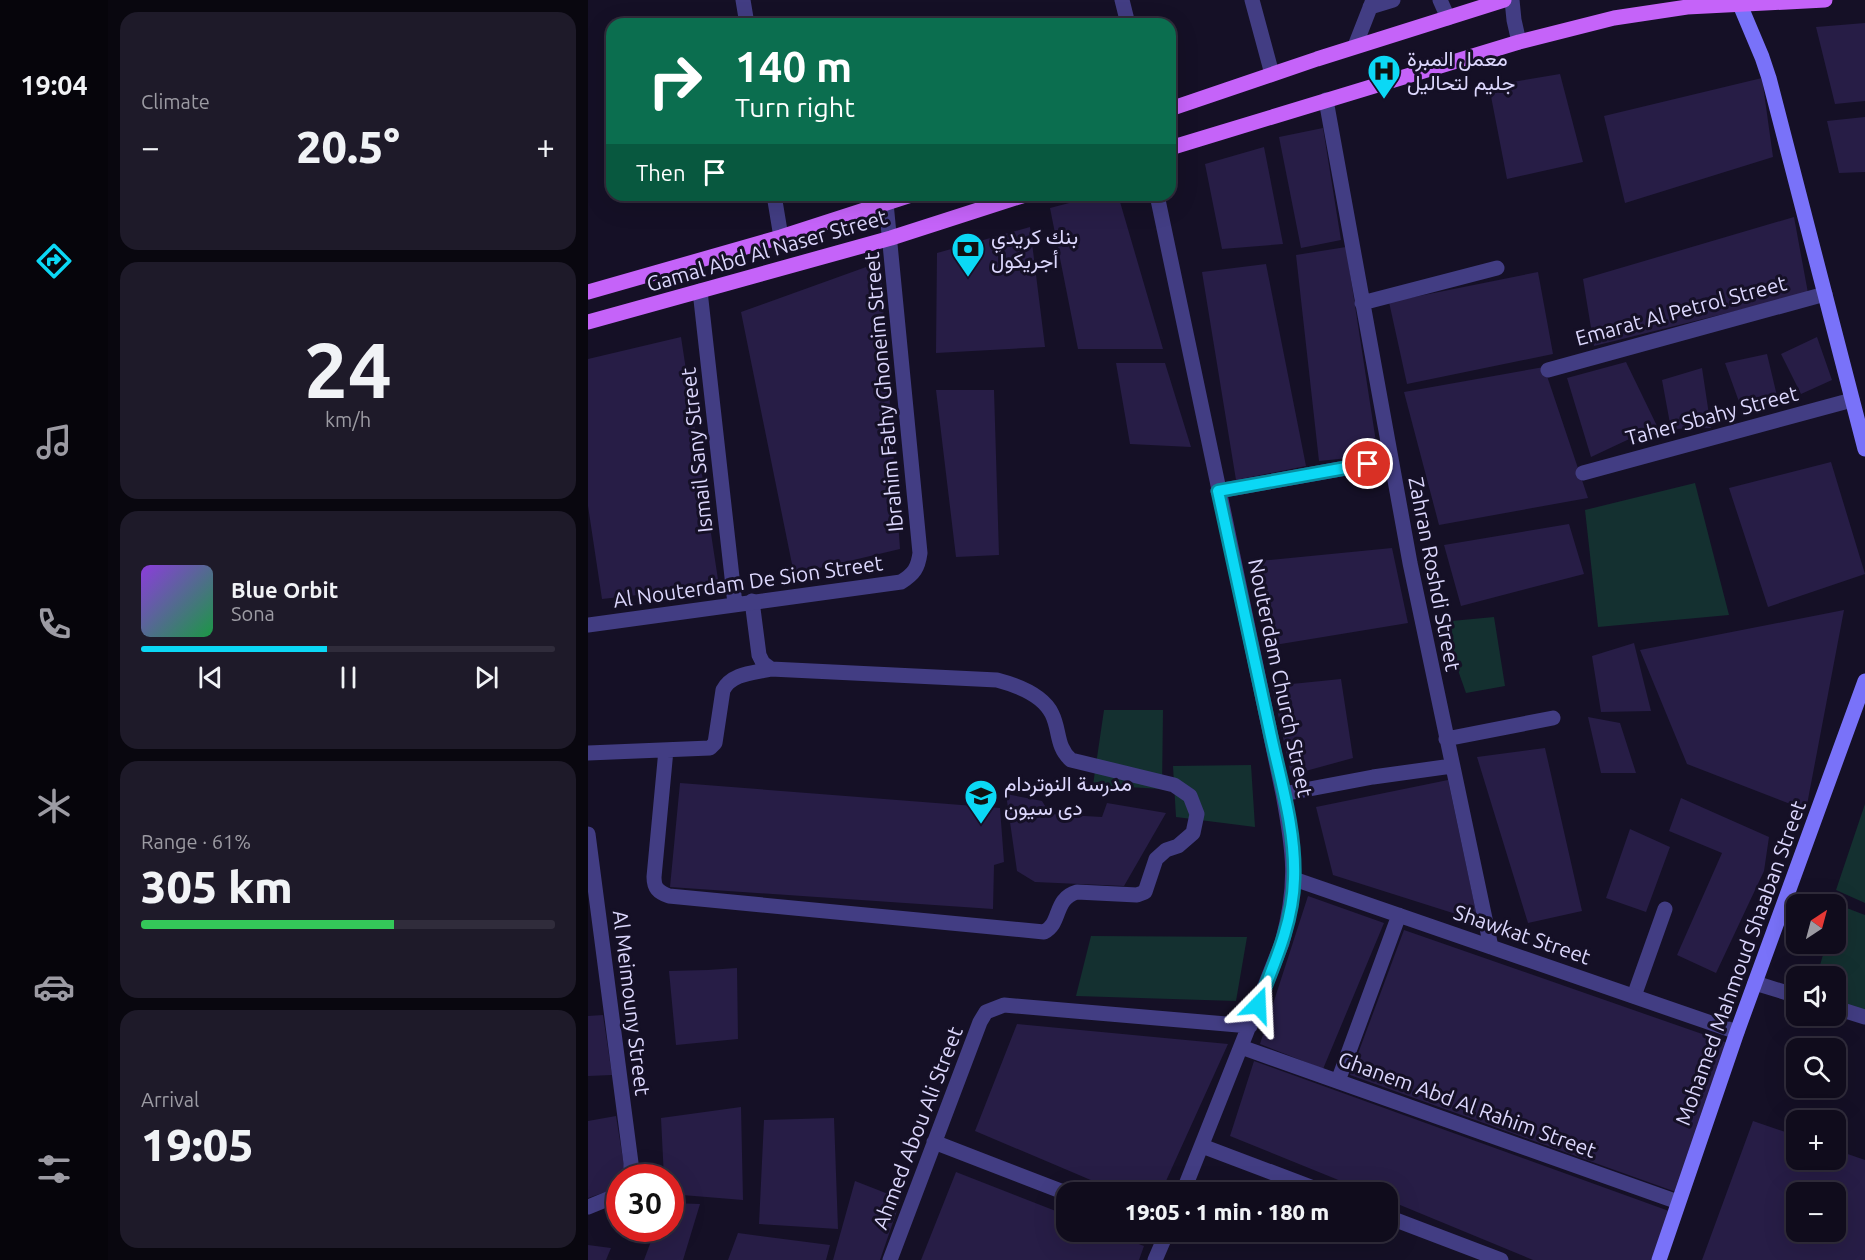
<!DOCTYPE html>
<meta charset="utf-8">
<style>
body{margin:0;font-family:Ubuntu,Vazirmatn,sans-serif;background:#1e1a29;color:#f1f3f6;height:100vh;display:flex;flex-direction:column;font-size:22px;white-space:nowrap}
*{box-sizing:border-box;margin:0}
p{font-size:20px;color:#9c9ba3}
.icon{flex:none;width:33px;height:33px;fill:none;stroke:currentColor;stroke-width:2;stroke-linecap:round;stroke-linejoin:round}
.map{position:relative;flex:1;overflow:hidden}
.panel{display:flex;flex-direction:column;gap:12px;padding:12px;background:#09070f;width:480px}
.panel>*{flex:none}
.hud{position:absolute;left:18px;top:18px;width:570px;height:183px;border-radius:18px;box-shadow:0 6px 24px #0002,0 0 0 2px #302c3b;background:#0b6e4f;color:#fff;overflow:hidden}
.needle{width:39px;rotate:36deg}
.fabs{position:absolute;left:1198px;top:894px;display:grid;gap:12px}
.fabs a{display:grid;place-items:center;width:60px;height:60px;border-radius:12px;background:#100c1c;box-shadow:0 6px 24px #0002,0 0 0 2px #302c3b;font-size:30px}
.speed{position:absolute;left:18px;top:1164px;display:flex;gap:12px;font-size:30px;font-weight:700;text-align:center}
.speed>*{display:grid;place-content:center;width:78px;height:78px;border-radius:50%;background:#100c1c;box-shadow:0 6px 24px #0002,0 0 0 2px #302c3b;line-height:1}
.speed .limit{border:9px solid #d22;background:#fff;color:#111}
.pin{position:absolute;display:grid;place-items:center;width:51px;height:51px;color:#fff;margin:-26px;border:3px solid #fff;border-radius:50%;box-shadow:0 2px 6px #0007}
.me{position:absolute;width:66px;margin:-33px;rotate:21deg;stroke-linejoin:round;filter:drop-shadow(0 0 4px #0008)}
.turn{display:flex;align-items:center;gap:21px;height:126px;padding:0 30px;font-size:27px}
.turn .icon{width:78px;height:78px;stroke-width:2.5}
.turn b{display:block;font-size:42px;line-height:51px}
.then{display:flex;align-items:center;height:57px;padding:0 30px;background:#0003;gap:12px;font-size:22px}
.big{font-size:45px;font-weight:800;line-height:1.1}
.panel .card{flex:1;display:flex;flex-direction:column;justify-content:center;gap:9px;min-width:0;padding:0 21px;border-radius:18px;background:#1e1a29}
.panel .dial{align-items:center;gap:0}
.dial b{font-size:78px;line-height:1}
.song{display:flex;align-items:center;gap:18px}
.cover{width:72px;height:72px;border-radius:9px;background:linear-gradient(135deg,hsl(270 70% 55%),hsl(140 70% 35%))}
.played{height:6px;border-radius:3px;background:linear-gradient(90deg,#0bd8f5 45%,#302c3b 45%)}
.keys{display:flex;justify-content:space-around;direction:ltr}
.heat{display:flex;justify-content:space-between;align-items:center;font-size:33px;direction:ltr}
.charge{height:9px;border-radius:4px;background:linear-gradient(90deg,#34c759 61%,#302c3b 0)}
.trip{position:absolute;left:468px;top:1182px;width:342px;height:60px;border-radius:18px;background:#100c1c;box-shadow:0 6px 24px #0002,0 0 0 2px #302c3b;font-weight:800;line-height:60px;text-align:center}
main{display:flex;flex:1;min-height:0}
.menu{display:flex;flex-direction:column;width:108px;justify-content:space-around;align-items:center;background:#06050b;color:#9c9ba3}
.menu .icon{width:42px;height:42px}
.menu .current{color:#0bd8f5}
.menu b{font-size:27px;color:#f1f3f6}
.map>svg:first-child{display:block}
.green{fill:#143030}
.building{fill:#271d46;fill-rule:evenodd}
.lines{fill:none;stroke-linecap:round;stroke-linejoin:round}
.lane{stroke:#423d83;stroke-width:15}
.street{stroke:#423d83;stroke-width:15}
.secondary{stroke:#7972f9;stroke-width:15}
.primary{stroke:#c563f9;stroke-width:15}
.route-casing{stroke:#078c9f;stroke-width:15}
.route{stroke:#0bd8f5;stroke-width:10}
.labels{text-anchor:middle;stroke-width:6;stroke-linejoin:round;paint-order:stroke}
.poi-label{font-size:21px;fill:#dcd7fd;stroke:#151026;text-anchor:start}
.street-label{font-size:21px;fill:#dcd7fd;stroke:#151026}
</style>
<main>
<nav class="menu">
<b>19:04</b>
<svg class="icon current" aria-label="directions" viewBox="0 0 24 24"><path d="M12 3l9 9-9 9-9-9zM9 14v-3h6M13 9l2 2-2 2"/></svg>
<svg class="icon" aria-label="music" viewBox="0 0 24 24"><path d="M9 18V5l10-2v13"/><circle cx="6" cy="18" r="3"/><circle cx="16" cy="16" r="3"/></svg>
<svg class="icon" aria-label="phone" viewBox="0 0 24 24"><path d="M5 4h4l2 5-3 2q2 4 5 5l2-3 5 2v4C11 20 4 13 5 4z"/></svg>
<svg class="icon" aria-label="climate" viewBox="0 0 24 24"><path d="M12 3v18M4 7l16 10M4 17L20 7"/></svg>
<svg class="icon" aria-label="car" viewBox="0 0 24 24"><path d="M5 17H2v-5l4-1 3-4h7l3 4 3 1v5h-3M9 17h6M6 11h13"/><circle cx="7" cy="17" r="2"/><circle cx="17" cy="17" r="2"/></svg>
<svg class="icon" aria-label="filters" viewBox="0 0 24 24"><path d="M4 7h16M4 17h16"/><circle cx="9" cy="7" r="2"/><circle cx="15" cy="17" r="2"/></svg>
</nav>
<section class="panel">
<div class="card"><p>Climate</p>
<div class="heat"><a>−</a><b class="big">20.5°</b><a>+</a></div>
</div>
<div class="card dial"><b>24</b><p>km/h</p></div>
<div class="card">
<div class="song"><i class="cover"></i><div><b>Blue Orbit</b><p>Sona</p></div></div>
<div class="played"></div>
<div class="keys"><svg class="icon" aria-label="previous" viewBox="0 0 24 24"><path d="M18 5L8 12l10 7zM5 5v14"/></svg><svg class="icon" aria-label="pause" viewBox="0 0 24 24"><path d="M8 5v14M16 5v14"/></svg><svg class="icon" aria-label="next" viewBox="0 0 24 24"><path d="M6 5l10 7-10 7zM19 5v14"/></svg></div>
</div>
<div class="card"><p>Range · 61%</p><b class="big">305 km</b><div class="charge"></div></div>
<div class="card"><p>Arrival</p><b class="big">19:05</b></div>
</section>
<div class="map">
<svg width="1277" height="1260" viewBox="0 0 1277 1260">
<rect width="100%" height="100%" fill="#151026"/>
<path class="green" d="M 1107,483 L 1141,615 L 1010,627 L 997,510 Z
M 906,617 L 917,686 L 878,693 L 853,622 Z
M 516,710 L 575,710 L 574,789 L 505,785 Z
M 663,765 L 667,827 L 588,817 L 585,766 Z
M 1277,804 L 1277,903 L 1248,890 Z
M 1248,904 L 1277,915 L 1277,1010 L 1248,1002 L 1248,976 L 1229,976 L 1238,944 L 1248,944 Z
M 503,936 L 659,937 L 648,1001 L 488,996 Z"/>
<path class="building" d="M 1277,23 L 1277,101 L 1247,104 L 1228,27 Z
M 972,74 L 995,162 L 919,179 L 901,86 Z
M 1174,78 L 1185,157 L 1037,203 L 1016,116 Z
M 1277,117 L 1277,172 L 1251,173 L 1239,121 Z
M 735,128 L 753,240 L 713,248 L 691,137 Z
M 676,147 L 695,244 L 634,249 L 617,164 Z
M 512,195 L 530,195 L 575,349 L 490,349 L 462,208 Z
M 1206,217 L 1220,293 L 1006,346 L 995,279 Z
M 442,227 L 457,347 L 348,353 L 349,253 Z
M 758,247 L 790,455 L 731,461 L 708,255 Z
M 292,262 L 312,549 L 206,574 L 153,312 Z
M 678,264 L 718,466 L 648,480 L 614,272 Z
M 950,272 L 965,354 L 819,384 L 801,302 Z
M 93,337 L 131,586 L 14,599 L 0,506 L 0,359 Z
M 1229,337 L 1244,380 L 1213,394 L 1193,354 Z
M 1179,354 L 1189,396 L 1154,410 L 1137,363 Z
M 1038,362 L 1069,426 L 1003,457 L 979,378 Z
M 528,363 L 577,363 L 603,447 L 542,444 Z
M 956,367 L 1000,498 L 851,525 L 816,392 Z
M 1114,368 L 1123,428 L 1083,429 L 1074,380 Z
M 348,390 L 406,390 L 411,555 L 368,557 Z
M 1243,462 L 1277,574 L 1180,607 L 1141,488 Z
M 981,524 L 996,574 L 873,606 L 856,545 Z
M 804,548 L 820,623 L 681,646 L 661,562 Z
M 1256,610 L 1218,810 L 1099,764 L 1052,650 Z
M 1046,643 L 1063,711 L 1013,712 L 1004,656 Z
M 753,679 L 765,758 L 703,775 L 684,686 Z
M 1000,717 L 1032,723 L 1048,773 L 1013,773 Z
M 957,748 L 994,911 L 940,923 L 889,757 Z
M 860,780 L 890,921 L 745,875 L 728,807 Z
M 92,783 L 412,808 L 416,862 L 406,865 L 405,909 L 82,887 Z
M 418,794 L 454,801 L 462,814 L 514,817 L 519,803 L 578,813 L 536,886 L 447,882 L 429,871 Z
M 1093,798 L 1181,837 L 1176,871 L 1128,973 L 1089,955 L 1134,853 L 1081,831 Z
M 1042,829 L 1082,847 L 1058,912 L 1018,898 Z
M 720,896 L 796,923 L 735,1069 L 672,1044 Z
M 816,930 L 1140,1043 L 1088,1192 L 762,1075 Z
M 149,968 L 150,1039 L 88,1045 L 81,971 L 120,970 Z
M 15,1015 L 24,1075 L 0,1076 L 0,1016 Z
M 429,1024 L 640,1044 L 573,1192 L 531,1192 L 387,1131 Z
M 666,1061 L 1081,1211 L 1064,1260 L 945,1260 L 800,1200 L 800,1192 L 780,1192 L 642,1136 Z
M 153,1107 L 155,1200 L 82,1194 L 82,1178 L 76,1178 L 73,1118 Z
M 28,1116 L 38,1178 L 32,1178 L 32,1187 L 0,1198 L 0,1121 Z
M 246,1118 L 250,1229 L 171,1224 L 176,1120 Z
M 1165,1121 L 1209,1136 L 1209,1160 L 1248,1160 L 1248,1150 L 1277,1160 L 1277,1260 L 1114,1260 ZM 1209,1192 L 1248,1192 L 1248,1232 L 1209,1232 Z
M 368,1172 L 478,1215 L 478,1232 L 519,1232 L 556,1246 L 551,1260 L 333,1260 Z
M 267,1181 L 313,1199 L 292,1260 L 245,1260 Z
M 82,1203 L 112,1204 L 95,1260 L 56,1260 L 68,1228 L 82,1228 Z
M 150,1233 L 242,1245 L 238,1260 L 140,1260 Z
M 0,1245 L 23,1248 L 18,1260 L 0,1260 Z"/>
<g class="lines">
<path class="lane" d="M 852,0 L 860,18
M 782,7 L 805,0
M 767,46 L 785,0
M 78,750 L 66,877 C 66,888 70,892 81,896 L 456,932 C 474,923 465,899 489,892 L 549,895 L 557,892 L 568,859 L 578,850 L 590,846 L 605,833 L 609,814 L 602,796 L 586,785 L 483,760 C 468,747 472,730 464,714 C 455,695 428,685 409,680 L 183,669 L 175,663 L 171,655 L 164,601
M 0,753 L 122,748 L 127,743 L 135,690 C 144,673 166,673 183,669
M 1167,983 L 1209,996
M 1046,996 L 1077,909
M 1248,1008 L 1277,1017"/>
<path class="street" d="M 155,0 L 159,24
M 534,0 L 540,24
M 664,0 L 684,74
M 924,0 L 926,20 L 931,42
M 738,100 L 822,563 L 903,947
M 186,195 L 193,237
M 569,195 L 695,794 C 706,853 710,884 694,943 L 595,1192
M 112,291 L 147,604
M 774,303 L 909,268
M 960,370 L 1237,294
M 995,473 L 1264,400
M 630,491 L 802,460
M 0,625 L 313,582 C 326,574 330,568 332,553 L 298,203
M 858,739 L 965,718
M 695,794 L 785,777 L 864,766
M 0,834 L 43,1163 L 43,1178
M 706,879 L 1149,1032
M 653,1047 L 1090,1202
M 750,1081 L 811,915
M 346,1142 L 478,1193
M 614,1146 L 736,1192
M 0,1207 L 32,1194
M 800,1217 L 913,1260
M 302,1260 L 392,1022 L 398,1012 L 416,1005 L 662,1026
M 567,1260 L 579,1232"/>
<path class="secondary" d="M 1150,0 L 1174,57 L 1181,78 L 1277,449
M 1071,1260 L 1149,1032 L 1277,681"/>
<path class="primary" d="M 582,109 L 729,59 L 916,0
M 582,148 L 931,42 L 1026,18 L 1099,7 L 1237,0
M 0,292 L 193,237 L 323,195
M 0,322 L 303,238 L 437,195"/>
</g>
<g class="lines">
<g class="route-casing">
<path id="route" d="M 670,1005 C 686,964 705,923 706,879 C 708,828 691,776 681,727 C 664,648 647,569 630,491 L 780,464"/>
</g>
<use href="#route" class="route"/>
</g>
<defs>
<g id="hospital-pin" transform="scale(1.725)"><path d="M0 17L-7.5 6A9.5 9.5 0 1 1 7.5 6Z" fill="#0bd8f5" stroke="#151026"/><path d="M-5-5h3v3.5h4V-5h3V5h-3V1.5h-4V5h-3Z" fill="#111"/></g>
<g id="bank-pin" transform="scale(1.725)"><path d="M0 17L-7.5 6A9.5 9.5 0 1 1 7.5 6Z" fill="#0bd8f5" stroke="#151026"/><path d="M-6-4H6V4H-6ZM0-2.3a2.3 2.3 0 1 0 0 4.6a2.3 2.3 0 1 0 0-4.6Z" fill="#111"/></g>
<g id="school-pin" transform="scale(1.725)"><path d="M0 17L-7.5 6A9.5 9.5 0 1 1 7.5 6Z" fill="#0bd8f5" stroke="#151026"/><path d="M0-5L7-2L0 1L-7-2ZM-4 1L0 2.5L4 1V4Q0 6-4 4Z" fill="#111"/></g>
</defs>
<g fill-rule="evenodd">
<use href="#hospital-pin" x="796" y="71"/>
<use href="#bank-pin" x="380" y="249"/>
<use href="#school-pin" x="393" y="796"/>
</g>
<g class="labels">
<g class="poi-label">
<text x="819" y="66">معمل المبرة<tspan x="819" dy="24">جليم لتحاليل</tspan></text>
<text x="403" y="244">بنك كريدي<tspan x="403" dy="24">أجريكول</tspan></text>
<text x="416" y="791">مدرسة النوتردام<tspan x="416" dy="24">دى سيون</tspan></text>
</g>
<g class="street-label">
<text transform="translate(179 251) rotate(-16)" y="7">Gamal Abd Al Naser Street</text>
<text transform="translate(1093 311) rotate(-15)" y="7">Emarat Al Petrol Street</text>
<text transform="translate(296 392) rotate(-95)" y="7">Ibrahim Fathy Ghoneim Street</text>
<text transform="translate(1124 416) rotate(-15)" y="7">Taher Sbahy Street</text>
<text transform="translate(109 450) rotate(-96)" y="7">Ismail Sany Street</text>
<text transform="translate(846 574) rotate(79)" y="7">Zahran Roshdi Street</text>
<text transform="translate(160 582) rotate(-8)" y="7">Al Nouterdam De Sion Street</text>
<text transform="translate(692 678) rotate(78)" y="7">Nouterdam Church Street</text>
<text transform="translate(934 935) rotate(19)" y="7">Shawkat Street</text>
<text transform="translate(1153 963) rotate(-70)" y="7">Mohamed Mahmoud Shaaban Street</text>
<text transform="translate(43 1003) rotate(83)" y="7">Al Meimouny Street</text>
<text transform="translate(879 1105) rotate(20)" y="7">Ghanem Abd Al Rahim Street</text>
<text transform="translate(330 1128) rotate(-69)" y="7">Ahmed Abou Ali Street</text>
</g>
</g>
</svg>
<div class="fabs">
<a><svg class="needle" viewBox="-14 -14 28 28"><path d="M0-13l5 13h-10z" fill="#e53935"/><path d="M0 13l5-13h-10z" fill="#9c9ba3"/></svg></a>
<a><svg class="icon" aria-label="sound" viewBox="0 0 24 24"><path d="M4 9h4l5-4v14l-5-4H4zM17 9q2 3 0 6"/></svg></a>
<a><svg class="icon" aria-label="search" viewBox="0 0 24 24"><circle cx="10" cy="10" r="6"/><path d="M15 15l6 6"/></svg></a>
<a>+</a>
<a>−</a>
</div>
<div class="speed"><div class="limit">30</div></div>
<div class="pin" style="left:780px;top:464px;background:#d93025"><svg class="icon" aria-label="arrive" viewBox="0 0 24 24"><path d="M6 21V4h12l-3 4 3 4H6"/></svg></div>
<svg class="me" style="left:670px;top:1005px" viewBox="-20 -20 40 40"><path d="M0-17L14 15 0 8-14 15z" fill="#0bd8f5" stroke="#fff" stroke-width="4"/></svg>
<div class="trip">19:05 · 1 min · 180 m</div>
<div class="hud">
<div class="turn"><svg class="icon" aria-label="right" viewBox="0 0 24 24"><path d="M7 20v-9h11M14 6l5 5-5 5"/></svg><div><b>140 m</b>Turn right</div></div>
<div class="then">Then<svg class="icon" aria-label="arrive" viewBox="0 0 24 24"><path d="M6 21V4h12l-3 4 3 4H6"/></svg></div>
</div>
</div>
</main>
